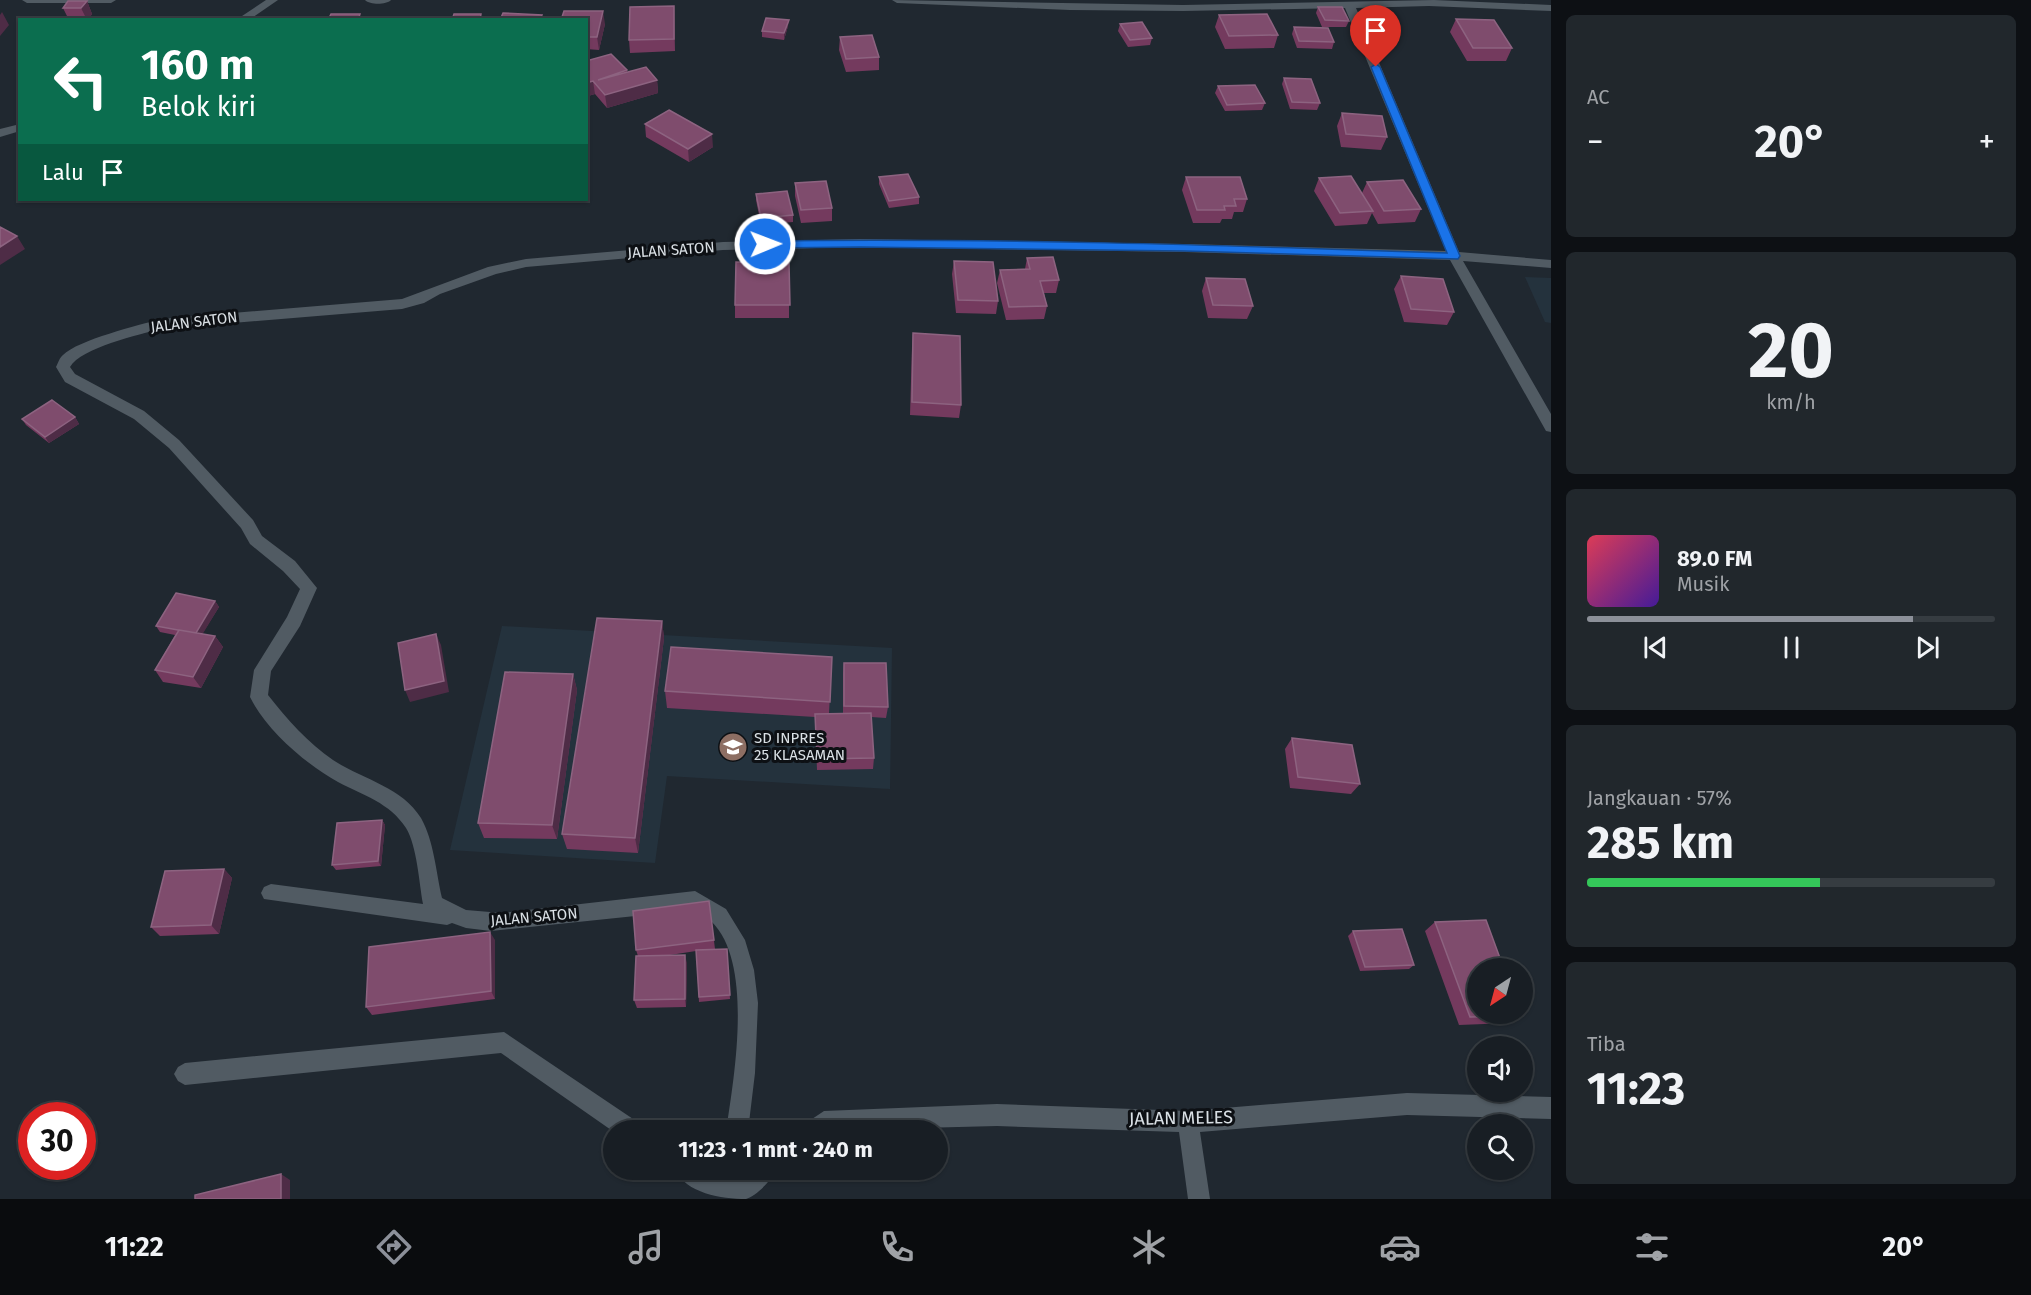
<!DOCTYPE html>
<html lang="id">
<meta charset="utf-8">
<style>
body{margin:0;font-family:"Fira Sans",sans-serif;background:#21272c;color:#f1f3f6;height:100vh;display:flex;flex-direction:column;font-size:22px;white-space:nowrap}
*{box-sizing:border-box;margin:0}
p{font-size:20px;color:#9fa2a6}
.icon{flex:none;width:33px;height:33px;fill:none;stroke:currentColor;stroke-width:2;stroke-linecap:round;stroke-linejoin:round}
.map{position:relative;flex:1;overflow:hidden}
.panel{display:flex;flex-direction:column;gap:15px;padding:15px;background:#0d1014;width:480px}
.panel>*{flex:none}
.top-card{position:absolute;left:18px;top:18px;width:570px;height:183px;border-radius:0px;box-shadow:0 2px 4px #0004,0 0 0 2px #363c41;background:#0b6e4f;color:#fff;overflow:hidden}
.needle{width:39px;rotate:216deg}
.tools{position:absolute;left:1467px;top:958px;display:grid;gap:12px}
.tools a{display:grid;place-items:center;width:66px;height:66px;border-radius:50%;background:#181e24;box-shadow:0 2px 4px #0004,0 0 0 2px #363c41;font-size:30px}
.speed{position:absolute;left:18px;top:1102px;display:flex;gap:12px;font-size:30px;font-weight:700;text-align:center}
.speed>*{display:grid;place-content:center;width:78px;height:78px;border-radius:50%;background:#181e24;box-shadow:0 2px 4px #0004,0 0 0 2px #363c41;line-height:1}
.speed .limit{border:9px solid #d22;background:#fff;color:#111}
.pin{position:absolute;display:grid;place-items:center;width:51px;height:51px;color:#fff;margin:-62px -26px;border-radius:50% 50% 50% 0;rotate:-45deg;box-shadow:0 0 6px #0007}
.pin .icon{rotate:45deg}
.me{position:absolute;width:66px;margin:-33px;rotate:89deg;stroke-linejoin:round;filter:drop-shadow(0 0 4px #0008)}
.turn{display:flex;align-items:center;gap:21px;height:126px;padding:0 24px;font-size:27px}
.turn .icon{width:78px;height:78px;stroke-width:2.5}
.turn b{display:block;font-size:42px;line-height:51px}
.then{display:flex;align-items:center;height:57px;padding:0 24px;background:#0003;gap:12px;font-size:22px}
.big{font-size:45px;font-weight:700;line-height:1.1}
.panel .tile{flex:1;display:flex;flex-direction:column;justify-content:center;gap:9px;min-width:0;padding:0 21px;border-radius:9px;background:#21272c}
.panel .dial{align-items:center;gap:0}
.dial b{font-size:78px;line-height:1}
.song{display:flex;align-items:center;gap:18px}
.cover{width:72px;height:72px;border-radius:9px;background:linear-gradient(135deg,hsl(350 70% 55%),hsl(260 70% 35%))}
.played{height:6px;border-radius:3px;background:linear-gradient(90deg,#8c9099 80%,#363c41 80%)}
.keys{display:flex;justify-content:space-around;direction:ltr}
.heat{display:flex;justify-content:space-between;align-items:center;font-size:33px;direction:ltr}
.charge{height:9px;border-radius:4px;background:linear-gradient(90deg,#34c759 57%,#363c41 0)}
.trip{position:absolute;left:603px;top:1120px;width:345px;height:60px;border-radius:30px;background:#181e24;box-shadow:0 2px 4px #0004,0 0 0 2px #363c41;font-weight:700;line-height:60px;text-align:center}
.tabs{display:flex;height:96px;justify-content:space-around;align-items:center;background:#0a0c0e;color:#9fa2a6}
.tabs .icon{width:42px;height:42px}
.tabs .on{color:#8c9099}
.tabs b{font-size:27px;color:#f1f3f6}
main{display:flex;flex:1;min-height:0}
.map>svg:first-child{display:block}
.built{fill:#24323d}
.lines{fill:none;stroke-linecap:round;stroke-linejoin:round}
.minor{fill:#515b63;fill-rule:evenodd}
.wall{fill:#743a5e}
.shaded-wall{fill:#4e2c46}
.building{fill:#7f4c6d;stroke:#8d6380;stroke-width:1.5}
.route{fill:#1a73e8;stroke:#114b97;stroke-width:1.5}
.labels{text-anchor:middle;stroke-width:6;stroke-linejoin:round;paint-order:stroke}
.street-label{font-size:15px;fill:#dae0e5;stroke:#0d1014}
.poi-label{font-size:15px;fill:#dae0e5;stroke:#0d1014;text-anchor:start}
.near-street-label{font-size:18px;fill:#dae0e5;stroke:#0d1014}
</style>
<main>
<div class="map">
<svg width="1551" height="1199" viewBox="0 0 1551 1199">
<rect width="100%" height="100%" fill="#202830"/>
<path class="built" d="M 1525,277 L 1551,278 L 1551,323 L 1545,322 Z
M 502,626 L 892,648 L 890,789 L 667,776 L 655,863 L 450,850 Z"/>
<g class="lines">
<path class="minor" d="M 22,0 L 116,0 L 111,3 L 27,3 Z
M 266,0 L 278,0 L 249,20 L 236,20 Z
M 365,0 L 391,0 C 386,5 370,5 365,0 Z
M 892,0 L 1183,5 L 1434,0 L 1551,5 L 1551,11 L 1429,6 L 1356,8 L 1459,252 L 1551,260 L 1551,268 L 1463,261 L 1551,414 L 1551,432 L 1546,431 L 1450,260 L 1184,252 L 860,247 L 723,250 L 526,267 L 496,274 L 440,294 L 424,303 L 402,309 L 161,329 C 140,334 81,348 70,367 L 75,374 L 144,411 L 179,440 L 253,520 L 262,536 L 295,561 L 317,588 L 300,626 L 271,671 L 268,695 C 287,719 308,743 333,760 C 362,779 402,787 421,818 C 434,841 436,872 442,898 L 466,910 L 502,913 L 695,891 L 726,909 L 745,940 L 754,970 L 758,1003 L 755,1073 L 748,1131 L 726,1131 C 734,1078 754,964 712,922 C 707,917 699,914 693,910 L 491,931 L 466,928 L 452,923 L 447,925 L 264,899 L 261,893 L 264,887 L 271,884 L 423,904 C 419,882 417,846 406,828 C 390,803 363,795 338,782 C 307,765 266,730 250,697 L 254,670 L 287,617 L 300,589 L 283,571 L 250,544 L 241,528 L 169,448 L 134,419 L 65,382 L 56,367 C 58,363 60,357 63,355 C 78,340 139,325 161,319 L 402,299 L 488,267 L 526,259 L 723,242 L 860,239 L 1184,244 L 1446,251 L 1345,8 L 1183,11 L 1070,10 L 897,3 Z
M 20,124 L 20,131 L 0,137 L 0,129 Z
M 504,1032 L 639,1123 L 642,1131 L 614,1132 L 501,1053 L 185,1085 L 178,1081 L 174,1074 L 178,1067 L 185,1063 Z
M 1407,1093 L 1551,1097 L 1551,1119 L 1407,1115 L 1200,1132 L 1210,1199 L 1188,1199 L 1179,1132 L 997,1126 L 803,1131 L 806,1123 L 824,1111 L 997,1104 L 1188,1111 Z
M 676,1170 L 706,1170 L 720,1180 L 721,1170 L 743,1170 L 743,1174 L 747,1170 L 776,1170 C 772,1180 756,1196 746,1199 C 722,1199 685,1193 676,1170 Z"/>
</g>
<path class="wall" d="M 87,1 L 92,14 L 88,20 L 69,20 L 63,8 Z
M 674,6 L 675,51 L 630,53 L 629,40 Z
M 1318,7 L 1349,21 L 1346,27 L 1322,27 L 1316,13 Z
M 1219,15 L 1278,35 L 1274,48 L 1225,49 L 1215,27 Z
M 1456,19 L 1512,48 L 1506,61 L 1467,61 L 1450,32 Z
M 586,20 L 605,24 L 599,50 L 586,49 Z
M 1120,24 L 1152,38 L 1150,45 L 1128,47 L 1118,31 Z
M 788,26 L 784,40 L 762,37 L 762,31 Z
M 1294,27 L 1334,42 L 1332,49 L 1297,48 L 1292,34 Z
M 840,37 L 879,57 L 879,70 L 846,72 L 839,50 Z
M 586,61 L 627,70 L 627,72 L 657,80 L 658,93 L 607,108 L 595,94 L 588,96 L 586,95 Z
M 1284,78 L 1320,103 L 1317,110 L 1290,109 L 1282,84 Z
M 1218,86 L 1265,103 L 1262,110 L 1225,111 L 1215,93 Z
M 1342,113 L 1387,137 L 1381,150 L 1341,147 L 1337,126 Z
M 645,124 L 713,147 L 689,162 L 646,137 Z
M 879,177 L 919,197 L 919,204 L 889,208 L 879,184 Z
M 1186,177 L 1247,199 L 1243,212 L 1234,212 L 1232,219 L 1222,219 L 1220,223 L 1193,223 L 1182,190 Z
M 1319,178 L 1362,193 L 1367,182 L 1421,209 L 1415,222 L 1378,224 L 1372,213 L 1367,224 L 1335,226 L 1314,191 Z
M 795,183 L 832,208 L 832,221 L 801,223 L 795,196 Z
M 756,194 L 793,215 L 793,222 L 761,225 L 756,200 Z
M 1027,258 L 1059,280 L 1056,293 L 1044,293 L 1047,306 L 1044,319 L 1006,320 L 997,283 L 1000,270 L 1025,269 Z
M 954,261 L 998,301 L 996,314 L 956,313 L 952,274 Z
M 789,263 L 789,318 L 735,318 L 735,305 Z
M 1401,276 L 1454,312 L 1447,325 L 1404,322 L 1394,289 Z
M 1206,278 L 1253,306 L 1247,319 L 1208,318 L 1202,291 Z
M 913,333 L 961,405 L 959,418 L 910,415 L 912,346 Z
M 75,417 L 79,424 L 49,443 L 26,425 L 22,419 Z
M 215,601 L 219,607 L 202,634 L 215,636 L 223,647 L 201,688 L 163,682 L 155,670 L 175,635 L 160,632 L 156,626 Z
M 662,621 L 664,638 L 638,853 L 567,849 L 562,834 Z
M 832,657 L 829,713 L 843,713 L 843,674 L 844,663 L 888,707 L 886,718 L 871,717 L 874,758 L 873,769 L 817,770 L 815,717 L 667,708 L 665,691 Z
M 573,674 L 577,690 L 557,839 L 484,838 L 478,823 Z
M 1292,738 L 1360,784 L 1351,794 L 1290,788 L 1285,749 Z
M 382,820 L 385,825 L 381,866 L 336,870 L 332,865 Z
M 224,869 L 232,878 L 219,934 L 160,936 L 151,927 Z
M 709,901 L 715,949 L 727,949 L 730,999 L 699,1002 L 696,951 L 670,955 L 687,963 L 686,1007 L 637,1008 L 634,1000 L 638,956 L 636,950 Z
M 1435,922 L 1522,1016 L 1510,1023 L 1459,1025 L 1425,931 Z
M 1353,931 L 1414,965 L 1409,969 L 1360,971 L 1348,936 Z
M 495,940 L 495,999 L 372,1015 L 366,1007 Z"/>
<path class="shaded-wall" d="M 87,1 L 92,14 L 88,20 L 87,20 L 81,8 Z
M 603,11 L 605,24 L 599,50 L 597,37 Z
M 2,12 L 9,25 L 0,36 L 0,15 Z
M 789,20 L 788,26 L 784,40 L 784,33 Z
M 657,80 L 658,93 L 607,108 L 605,95 Z
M 593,81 L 595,94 L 588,96 L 586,83 Z
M 712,134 L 713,147 L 689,162 L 688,149 Z
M 17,236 L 25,249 L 0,265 L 0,247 Z
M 75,417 L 79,424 L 49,443 L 45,437 Z
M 215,601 L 219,607 L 199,640 L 195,634 Z
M 662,621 L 664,638 L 638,853 L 635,838 Z
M 436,634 L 441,645 L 449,692 L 410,702 L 405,690 Z
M 215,636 L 223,647 L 201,688 L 193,677 Z
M 573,674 L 577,690 L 557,839 L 552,825 Z
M 382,820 L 385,825 L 381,866 L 378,861 Z
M 224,869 L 232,878 L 219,934 L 211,925 Z
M 490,932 L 495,940 L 495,999 L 491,991 Z
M 685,955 L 687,963 L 686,1007 L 685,999 Z
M 281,1174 L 290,1180 L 290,1199 L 281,1199 Z"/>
<path class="building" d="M 68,1 L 87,1 L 81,8 L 63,8 Z
M 674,6 L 674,39 L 629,40 L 630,7 Z
M 1318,7 L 1342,7 L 1349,21 L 1325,20 Z
M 564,11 L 603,11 L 597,37 L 586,37 L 586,20 L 561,20 Z
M 503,13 L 542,15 L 540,20 L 500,20 Z
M 331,14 L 360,14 L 358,20 L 328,20 Z
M 454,14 L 481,14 L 480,20 L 452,20 Z
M 1267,14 L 1278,35 L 1229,36 L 1219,15 Z
M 396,17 L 426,17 L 425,20 L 396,20 Z
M 766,18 L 789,20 L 784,33 L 762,31 Z
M 1456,19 L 1494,20 L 1512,48 L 1473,48 Z
M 1142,22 L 1152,38 L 1130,40 L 1120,24 Z
M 1294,27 L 1328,28 L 1334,42 L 1299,41 Z
M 872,35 L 879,57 L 846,59 L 840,37 Z
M 611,54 L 627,70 L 598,80 L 646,67 L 657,80 L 605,95 L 593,81 L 586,83 L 586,61 Z
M 1284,78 L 1311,79 L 1320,103 L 1292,102 Z
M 1255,85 L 1265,103 L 1227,105 L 1218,86 Z
M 669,110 L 712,134 L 688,149 L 645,124 Z
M 1342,113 L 1382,116 L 1387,137 L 1346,134 Z
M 908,174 L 919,197 L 889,201 L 879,177 Z
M 1351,176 L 1373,211 L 1340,213 L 1319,178 Z
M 1186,177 L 1240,177 L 1247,199 L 1234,199 L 1236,206 L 1224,206 L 1225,210 L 1197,210 Z
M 1403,180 L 1421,209 L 1384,211 L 1367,182 Z
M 826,181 L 832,208 L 801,210 L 795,183 Z
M 787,191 L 793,215 L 761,218 L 756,194 Z
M 0,227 L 17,236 L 0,247 Z
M 1053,257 L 1059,280 L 1040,281 L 1047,306 L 1009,307 L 1000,270 L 1030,269 L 1027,258 Z
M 954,261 L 993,262 L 998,301 L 958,300 Z
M 736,262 L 789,263 L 790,305 L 735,305 Z
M 1401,276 L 1443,279 L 1454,312 L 1411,309 Z
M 1206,278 L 1245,279 L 1253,306 L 1213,305 Z
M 913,333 L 960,336 L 961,405 L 912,402 Z
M 52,400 L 75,417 L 45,437 L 22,419 Z
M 176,593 L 215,601 L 196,633 L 179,630 L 178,630 L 156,626 Z
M 597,618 L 662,621 L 635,838 L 562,834 Z
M 179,630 L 215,636 L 193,677 L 155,670 Z
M 436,634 L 444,681 L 405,690 L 398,643 Z
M 671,647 L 832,657 L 830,702 L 665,691 Z
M 844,663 L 886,663 L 888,707 L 844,706 Z
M 505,672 L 573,674 L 552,825 L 478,823 Z
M 871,713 L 874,758 L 817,759 L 815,714 Z
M 1292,738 L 1352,745 L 1360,784 L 1298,777 Z
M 382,820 L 378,861 L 332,865 L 337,823 Z
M 224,869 L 211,925 L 151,927 L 165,871 Z
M 709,901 L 714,940 L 636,950 L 633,911 Z
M 1486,920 L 1504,969 L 1478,969 L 1478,1014 L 1522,1014 L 1522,1016 L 1470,1017 L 1435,922 Z
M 1402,929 L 1414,965 L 1365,967 L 1353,931 Z
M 490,932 L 491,991 L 366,1007 L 369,947 Z
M 727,949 L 730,995 L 699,997 L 696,950 Z
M 685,955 L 685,999 L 634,1000 L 636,956 Z
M 281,1174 L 281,1199 L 195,1199 L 195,1195 Z"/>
<path class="route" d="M 1376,64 L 1380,67 L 1460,256 L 1458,259 L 1184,251 L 860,247 L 765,248 L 759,244 L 765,241 C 992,238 1220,245 1447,253 L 1371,67 Z"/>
<defs>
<g id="school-disc" transform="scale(1.5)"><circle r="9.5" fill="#8d6e63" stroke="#0d1014"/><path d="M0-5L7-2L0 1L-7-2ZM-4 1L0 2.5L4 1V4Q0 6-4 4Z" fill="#fff"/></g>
</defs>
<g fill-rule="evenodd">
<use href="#school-disc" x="733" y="747"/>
</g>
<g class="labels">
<g class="street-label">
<text transform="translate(671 250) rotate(-4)" y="5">JALAN SATON</text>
<text transform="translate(194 322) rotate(-7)" y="5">JALAN SATON</text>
<text transform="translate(534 917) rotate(-5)" y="5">JALAN SATON</text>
</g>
<g class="poi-label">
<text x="754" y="743">SD INPRES<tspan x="754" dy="17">25 KLASAMAN</tspan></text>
</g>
<g class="near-street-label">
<text transform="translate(1181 1118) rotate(-1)" y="6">JALAN MELES</text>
</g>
</g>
</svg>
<div class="tools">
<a><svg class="needle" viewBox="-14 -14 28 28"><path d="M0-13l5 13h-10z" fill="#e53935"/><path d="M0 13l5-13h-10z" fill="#9fa2a6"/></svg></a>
<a><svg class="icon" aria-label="sound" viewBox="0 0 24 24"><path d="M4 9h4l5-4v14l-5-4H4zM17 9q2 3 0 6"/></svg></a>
<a><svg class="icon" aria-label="search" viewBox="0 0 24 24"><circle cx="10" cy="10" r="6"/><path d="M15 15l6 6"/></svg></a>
</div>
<div class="speed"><div class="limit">30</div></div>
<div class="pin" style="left:1376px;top:67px;background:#d93025"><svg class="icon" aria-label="arrive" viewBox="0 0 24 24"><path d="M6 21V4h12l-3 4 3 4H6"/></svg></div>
<svg class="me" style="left:765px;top:244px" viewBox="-20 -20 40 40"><circle r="17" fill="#1a73e8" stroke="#fff" stroke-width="3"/><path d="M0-11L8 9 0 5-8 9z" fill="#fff"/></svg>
<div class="trip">11:23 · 1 mnt · 240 m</div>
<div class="top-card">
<div class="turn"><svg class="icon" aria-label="left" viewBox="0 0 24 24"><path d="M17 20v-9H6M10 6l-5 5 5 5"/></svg><div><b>160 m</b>Belok kiri</div></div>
<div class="then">Lalu<svg class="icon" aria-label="arrive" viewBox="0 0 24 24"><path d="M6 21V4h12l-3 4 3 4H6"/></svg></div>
</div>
</div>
<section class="panel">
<div class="tile"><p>AC</p>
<div class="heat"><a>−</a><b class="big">20°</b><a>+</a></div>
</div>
<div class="tile dial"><b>20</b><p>km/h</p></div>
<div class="tile">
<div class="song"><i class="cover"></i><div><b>89.0 FM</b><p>Musik</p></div></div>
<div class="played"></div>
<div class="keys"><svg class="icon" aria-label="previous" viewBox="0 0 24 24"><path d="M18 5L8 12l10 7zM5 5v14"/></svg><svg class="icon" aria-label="pause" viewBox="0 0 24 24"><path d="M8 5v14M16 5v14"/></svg><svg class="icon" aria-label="next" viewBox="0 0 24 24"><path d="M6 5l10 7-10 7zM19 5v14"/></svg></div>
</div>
<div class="tile"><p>Jangkauan · 57%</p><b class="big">285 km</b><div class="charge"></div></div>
<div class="tile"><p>Tiba</p><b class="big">11:23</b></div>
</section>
</main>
<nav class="tabs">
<b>11:22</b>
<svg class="icon on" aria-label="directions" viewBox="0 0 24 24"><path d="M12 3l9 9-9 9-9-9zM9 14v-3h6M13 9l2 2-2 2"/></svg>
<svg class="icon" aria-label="music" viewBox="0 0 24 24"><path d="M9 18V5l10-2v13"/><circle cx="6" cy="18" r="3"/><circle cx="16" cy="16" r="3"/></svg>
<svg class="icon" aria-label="phone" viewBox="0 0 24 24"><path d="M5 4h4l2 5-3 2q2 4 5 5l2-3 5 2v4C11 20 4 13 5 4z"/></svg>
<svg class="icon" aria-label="climate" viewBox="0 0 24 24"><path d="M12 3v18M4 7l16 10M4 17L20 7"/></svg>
<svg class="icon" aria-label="car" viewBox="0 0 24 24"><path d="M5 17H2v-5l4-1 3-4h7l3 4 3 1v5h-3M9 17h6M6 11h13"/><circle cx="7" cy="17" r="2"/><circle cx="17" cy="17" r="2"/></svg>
<svg class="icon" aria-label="filters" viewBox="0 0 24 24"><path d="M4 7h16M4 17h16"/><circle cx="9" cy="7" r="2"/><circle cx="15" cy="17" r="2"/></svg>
<b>20°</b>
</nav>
